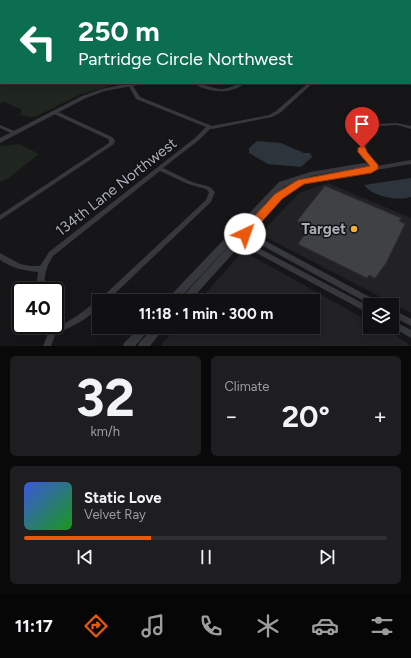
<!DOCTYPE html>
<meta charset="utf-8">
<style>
body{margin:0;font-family:Figtree,sans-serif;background:#1e1e20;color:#f1f3f6;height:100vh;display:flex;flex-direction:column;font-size:15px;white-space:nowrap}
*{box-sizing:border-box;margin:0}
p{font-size:13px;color:#9c9d9f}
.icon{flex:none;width:22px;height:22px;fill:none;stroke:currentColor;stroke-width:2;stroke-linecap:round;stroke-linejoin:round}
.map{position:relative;height:346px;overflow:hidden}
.side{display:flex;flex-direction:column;gap:10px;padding:10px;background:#09090a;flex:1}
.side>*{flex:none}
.hud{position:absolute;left:0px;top:0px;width:411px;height:84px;box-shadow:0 2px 10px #0003,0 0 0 1px #303032;background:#0b6e4f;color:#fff;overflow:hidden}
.fabs{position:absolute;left:363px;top:298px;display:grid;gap:8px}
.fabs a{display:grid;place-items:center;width:36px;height:36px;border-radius:0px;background:#101012;box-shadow:0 2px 10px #0003,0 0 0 1px #303032;font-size:20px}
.speed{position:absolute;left:12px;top:282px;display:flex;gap:8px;font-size:20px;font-weight:700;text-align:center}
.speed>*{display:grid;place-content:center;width:52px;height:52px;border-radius:50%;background:#101012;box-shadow:0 2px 10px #0003,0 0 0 1px #303032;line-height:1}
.speed .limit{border:2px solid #111;border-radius:6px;background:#fff;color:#111}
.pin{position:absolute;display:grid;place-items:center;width:34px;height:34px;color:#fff;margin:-41px -17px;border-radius:50% 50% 50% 0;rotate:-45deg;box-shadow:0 0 4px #0007}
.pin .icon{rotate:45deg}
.me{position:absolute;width:44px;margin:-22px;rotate:42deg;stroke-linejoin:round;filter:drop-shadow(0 0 3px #0008)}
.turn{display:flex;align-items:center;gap:14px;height:84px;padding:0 12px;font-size:18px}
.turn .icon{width:52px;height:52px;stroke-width:2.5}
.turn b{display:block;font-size:28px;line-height:34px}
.big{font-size:30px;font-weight:700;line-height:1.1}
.side .widget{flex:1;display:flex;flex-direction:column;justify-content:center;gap:6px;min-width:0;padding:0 14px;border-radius:6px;background:#1e1e20}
.side .dial{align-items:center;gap:0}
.dial b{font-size:52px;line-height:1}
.song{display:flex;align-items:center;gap:12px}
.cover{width:48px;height:48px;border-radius:6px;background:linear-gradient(135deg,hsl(230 70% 55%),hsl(120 70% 35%))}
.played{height:4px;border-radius:2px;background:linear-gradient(90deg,#ea580c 35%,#303032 35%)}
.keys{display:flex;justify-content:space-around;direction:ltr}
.heat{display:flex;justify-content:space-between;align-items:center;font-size:22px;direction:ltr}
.side .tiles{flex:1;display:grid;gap:10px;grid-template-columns:1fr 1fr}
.widget:last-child{grid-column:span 2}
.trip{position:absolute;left:92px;top:294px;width:228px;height:40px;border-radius:0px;background:#101012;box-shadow:0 2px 10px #0003,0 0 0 1px #303032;font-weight:700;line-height:40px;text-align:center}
.tab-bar{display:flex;height:64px;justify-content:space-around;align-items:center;background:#060607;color:#9c9d9f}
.tab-bar .icon{width:28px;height:28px}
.tab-bar .selected{color:#ea580c}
.tab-bar b{font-size:18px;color:#f1f3f6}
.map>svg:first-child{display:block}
.built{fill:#222225}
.green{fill:#1e261f}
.water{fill:#2c353c}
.building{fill:#404145;stroke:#303034}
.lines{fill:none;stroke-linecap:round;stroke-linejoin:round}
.minor{fill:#37383d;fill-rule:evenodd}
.tertiary{fill:#37383d;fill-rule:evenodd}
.route{fill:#ea580c;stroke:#983908}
.poi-dot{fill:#f2b134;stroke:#111113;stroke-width:1.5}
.labels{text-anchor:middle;stroke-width:3;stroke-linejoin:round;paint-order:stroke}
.street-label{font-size:15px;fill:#a8adb8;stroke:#111113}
.poi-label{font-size:15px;font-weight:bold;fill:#a8adb8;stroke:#111113;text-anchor:end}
</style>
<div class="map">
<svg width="411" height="346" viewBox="0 0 411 346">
<rect width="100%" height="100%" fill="#161618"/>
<path class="built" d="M 328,183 L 411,218 L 411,313 L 260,234 L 299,193 Z
M 243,251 L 370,322 L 370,327 L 380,327 L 395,335 L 411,346 L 160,346 L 177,327 L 313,327 L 313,301 L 199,301 Z"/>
<path class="green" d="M 0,30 L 1,83 L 121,83 L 79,95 L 37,116 L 30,117 L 20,115 L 22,110 L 4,102 L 0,103 Z
M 19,144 L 39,154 L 9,178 L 0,182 L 0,146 Z"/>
<path class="water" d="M 257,141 L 281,143 L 304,153 L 310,153 L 312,157 L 301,167 L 268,164 L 249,153 L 249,148 Z
M 411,178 L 411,197 C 396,201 374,197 364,185 Z"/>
<path class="building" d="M 325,186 L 401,218 L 399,221 L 405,224 L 386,263 L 375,278 L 369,275 L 367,278 L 298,244 L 306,233 L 304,232 L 309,227 L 297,221 Z"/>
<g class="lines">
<path class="minor" d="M 7,0 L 12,0 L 10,1 L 5,1 Z
M 54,0 L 59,0 L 57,1 L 52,1 Z
M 104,0 L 106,0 L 107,1 L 102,1 Z
M 224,0 L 228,0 L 226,1 L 222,1 Z
M 235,0 L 241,0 L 243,1 L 237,1 Z
M 267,0 L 273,0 L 275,1 L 269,1 Z
M 336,0 L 343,0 L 345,1 L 338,1 Z
M 0,2 L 1,2 L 1,4 L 0,4 Z
M 410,10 L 411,10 L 411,12 L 410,12 Z
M 0,19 L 1,19 L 1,22 L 0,22 Z
M 193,83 C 203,83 211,88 221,89 C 231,89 236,83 245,83 C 231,95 208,93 193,83 Z
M 308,83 L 313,83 L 280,113 L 272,117 L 212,129 L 210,129 L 199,140 L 163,168 L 192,182 L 210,187 L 215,192 L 211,202 L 107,301 L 99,301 L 99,308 C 86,319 72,328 56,333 L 51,346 L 43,346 L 49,331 L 49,325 L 55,325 L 55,322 L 57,326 C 72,321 84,311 96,301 L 99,300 L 206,200 L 209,192 L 206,189 L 188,184 L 160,171 L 53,256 C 46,267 43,277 46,291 L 38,291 L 37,280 L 38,272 C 25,271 12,268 0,260 L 0,253 L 20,264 L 30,266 L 40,266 L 49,252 L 195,138 L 206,127 L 136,99 L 128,85 L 128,84 L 132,84 L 140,97 L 212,126 L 269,115 L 276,111 Z
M 52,111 L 56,111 L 112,137 L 115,140 L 114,144 L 0,220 L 0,215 L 109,143 L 109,140 L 108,139 L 52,113 Z
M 397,123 L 411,126 L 411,129 L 397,125 L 380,126 L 365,148 L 366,152 L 378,167 L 375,169 L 373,168 L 360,152 L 359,148 L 377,124 Z
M 0,125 L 17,132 L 17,134 L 13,134 L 0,128 Z
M 241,230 L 245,230 L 381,303 L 382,305 L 371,305 L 241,234 L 240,232 Z
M 234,237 L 238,237 L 370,307 L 370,314 L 234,241 L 233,239 Z
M 392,309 L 411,319 L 411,326 L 392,316 Z
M 392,320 L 411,330 L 411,338 L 392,327 Z"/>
<path class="tertiary" d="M 410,4 L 411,4 L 411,6 L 410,6 Z
M 0,17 L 1,17 L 1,19 L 0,19 Z
M 130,83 L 141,83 L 138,85 L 105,91 L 86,98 L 0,143 L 0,138 L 82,96 L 102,89 Z
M 411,160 L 411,164 L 312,181 L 292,190 L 282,199 L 190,301 L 179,301 L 181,298 L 276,195 L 286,186 L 308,177 L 366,167 L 311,176 L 285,186 L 177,301 L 166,301 L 168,298 L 279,182 L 310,172 L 364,163 L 377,166 Z
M 140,327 L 151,327 L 149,330 L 135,346 L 123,346 L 124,343 Z
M 154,327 L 165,327 L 150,346 L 138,346 L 139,343 Z"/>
</g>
<path class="route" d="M 362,146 L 365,147 L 367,152 L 378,165 L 378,169 L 371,173 L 304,184 L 282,199 L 249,236 L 241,236 L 240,234 L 241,231 L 275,194 L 298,180 L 370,166 L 358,152 L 358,148 Z"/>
<circle class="poi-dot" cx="354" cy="229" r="4"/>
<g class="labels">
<g class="street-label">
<text transform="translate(116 187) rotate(-38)" y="5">134th Lane Northwest</text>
</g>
<g class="poi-label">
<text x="346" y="234">Target</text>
</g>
</g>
</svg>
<div class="fabs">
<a><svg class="icon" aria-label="layers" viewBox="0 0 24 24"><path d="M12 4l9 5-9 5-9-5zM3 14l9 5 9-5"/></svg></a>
</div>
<div class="speed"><div class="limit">40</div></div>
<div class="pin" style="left:362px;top:148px;background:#d93025"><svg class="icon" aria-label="arrive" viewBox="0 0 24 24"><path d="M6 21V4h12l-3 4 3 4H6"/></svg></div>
<svg class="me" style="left:245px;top:234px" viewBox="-20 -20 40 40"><circle r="19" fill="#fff"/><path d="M0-13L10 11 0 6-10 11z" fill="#ea580c"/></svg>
<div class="trip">11:18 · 1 min · 300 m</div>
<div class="hud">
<div class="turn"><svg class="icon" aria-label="left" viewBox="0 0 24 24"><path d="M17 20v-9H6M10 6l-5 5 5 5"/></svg><div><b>250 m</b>Partridge Circle Northwest</div></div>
</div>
</div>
<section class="side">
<div class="tiles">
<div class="widget dial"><b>32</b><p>km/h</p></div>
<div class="widget"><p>Climate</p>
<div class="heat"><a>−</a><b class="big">20°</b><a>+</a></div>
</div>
<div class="widget">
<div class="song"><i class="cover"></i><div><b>Static Love</b><p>Velvet Ray</p></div></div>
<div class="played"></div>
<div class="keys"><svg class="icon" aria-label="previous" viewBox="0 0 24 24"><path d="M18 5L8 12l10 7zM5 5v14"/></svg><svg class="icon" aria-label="pause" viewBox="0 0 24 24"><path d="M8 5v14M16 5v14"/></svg><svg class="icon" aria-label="next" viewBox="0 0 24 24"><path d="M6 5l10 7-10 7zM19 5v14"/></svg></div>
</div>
</div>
</section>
<nav class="tab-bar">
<b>11:17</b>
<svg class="icon selected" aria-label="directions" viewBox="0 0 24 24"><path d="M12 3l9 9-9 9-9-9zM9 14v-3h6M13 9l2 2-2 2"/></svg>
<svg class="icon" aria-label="music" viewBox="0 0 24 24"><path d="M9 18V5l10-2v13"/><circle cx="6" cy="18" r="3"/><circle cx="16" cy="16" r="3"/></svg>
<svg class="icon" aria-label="phone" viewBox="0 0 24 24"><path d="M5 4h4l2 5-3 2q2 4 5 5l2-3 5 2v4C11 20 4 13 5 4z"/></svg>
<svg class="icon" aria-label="climate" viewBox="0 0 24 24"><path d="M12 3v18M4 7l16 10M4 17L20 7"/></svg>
<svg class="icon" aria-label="car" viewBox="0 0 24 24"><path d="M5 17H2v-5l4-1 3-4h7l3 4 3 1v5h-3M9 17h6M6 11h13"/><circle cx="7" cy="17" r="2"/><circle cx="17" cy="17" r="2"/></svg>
<svg class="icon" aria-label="filters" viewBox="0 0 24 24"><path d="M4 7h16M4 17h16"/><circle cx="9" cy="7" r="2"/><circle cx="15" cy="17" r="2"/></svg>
</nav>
